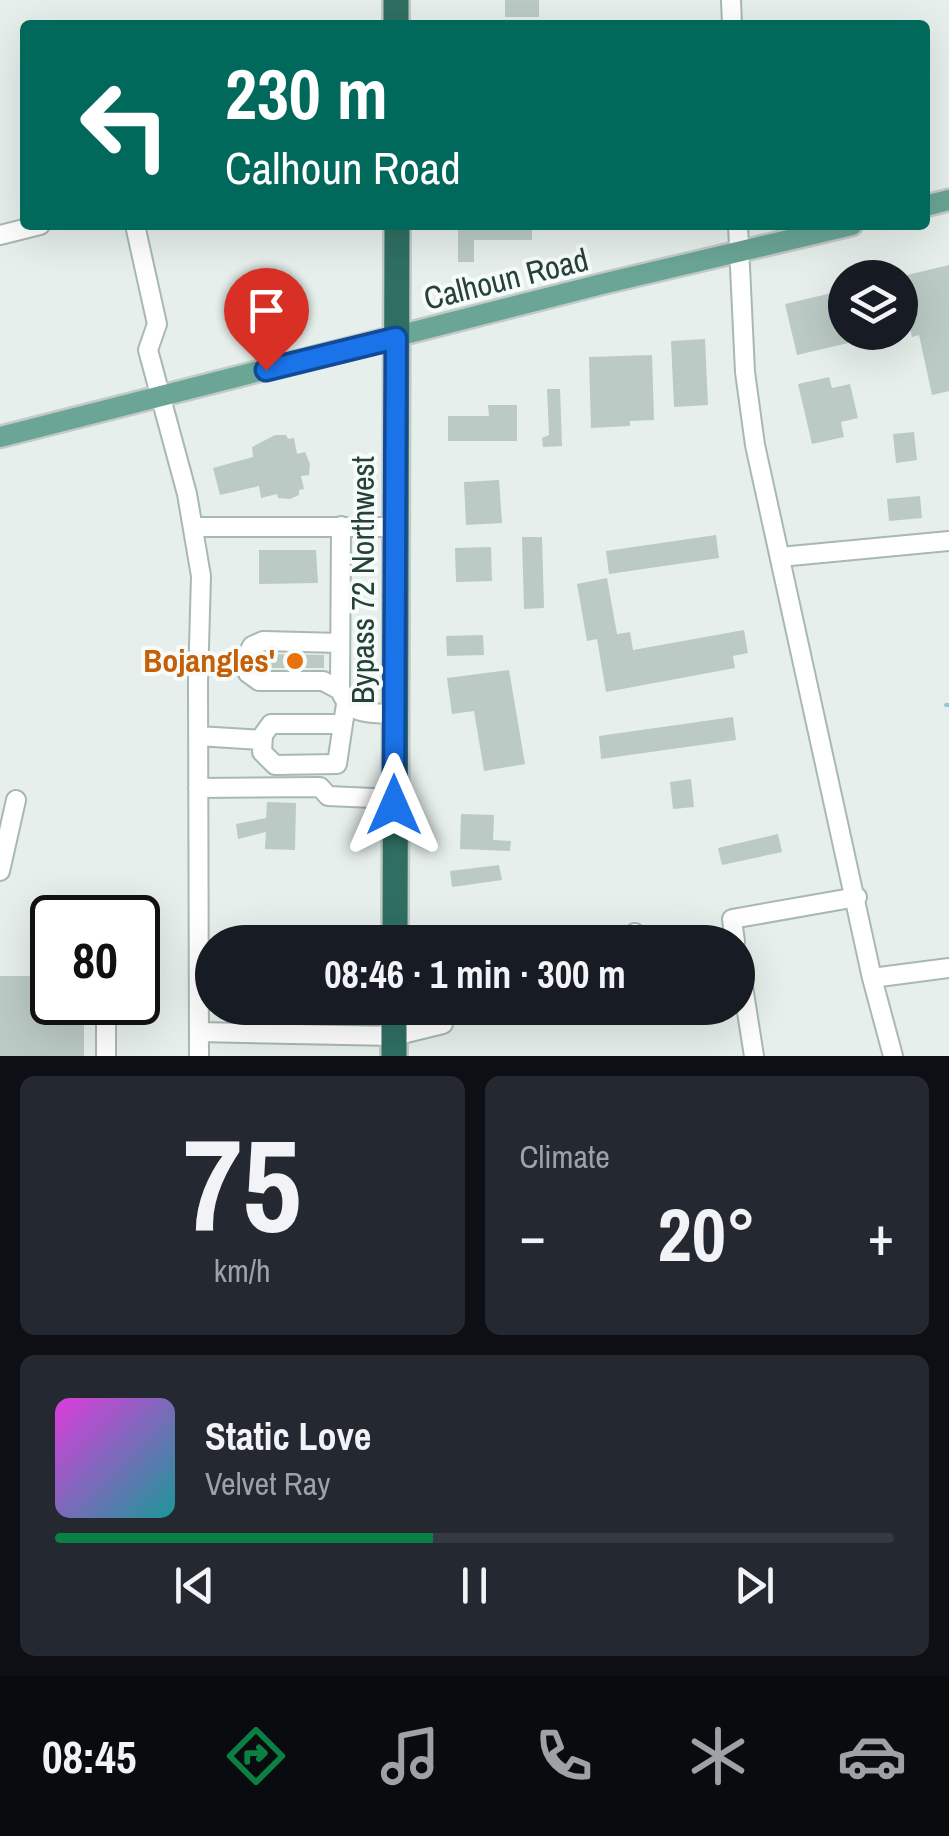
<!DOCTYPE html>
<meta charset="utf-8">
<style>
body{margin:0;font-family:"Archivo Narrow",sans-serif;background:#242831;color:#f1f3f6;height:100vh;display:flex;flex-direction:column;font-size:38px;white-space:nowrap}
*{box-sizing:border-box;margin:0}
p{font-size:32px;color:#9ea1a6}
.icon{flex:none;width:55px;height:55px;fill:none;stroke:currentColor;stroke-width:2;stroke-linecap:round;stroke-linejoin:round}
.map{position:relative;height:1056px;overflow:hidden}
.sheet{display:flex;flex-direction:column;gap:20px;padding:20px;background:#0d0f14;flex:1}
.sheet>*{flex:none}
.guide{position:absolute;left:20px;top:20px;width:910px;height:210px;border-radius:10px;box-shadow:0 10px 40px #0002;background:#00695c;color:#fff;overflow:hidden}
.fabs{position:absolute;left:828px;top:260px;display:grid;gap:20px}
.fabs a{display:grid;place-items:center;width:90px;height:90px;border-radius:50%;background:#171b24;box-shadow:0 10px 40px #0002;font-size:50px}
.speed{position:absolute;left:30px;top:895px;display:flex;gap:20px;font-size:50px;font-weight:700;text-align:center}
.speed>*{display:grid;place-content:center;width:130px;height:130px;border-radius:50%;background:#171b24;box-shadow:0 10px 40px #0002;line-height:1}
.speed .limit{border:5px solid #111;border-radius:15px;background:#fff;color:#111}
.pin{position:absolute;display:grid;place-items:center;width:85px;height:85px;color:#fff;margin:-102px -42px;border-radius:50% 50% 50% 0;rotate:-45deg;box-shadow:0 0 10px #0007}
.pin .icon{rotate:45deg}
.me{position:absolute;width:110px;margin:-55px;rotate:0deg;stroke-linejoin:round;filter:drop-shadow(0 0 8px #0008)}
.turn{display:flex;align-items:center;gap:35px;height:210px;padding:0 40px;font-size:45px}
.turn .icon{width:130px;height:130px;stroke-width:2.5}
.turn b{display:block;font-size:70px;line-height:85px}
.big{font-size:75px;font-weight:700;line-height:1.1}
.sheet .widget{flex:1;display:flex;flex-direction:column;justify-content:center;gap:15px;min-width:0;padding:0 35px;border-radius:15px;background:#242831}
.sheet .dial{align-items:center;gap:0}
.dial b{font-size:130px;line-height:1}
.song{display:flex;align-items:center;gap:30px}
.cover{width:120px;height:120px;border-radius:15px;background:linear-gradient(135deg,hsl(300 70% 55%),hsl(180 70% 35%))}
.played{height:10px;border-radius:5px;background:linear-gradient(90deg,#0b8043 45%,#363941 45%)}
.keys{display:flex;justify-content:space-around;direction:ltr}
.heat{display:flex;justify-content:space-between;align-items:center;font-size:55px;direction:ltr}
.sheet .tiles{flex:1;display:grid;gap:20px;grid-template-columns:1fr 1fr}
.widget:last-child{grid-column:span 2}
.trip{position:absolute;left:195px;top:925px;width:560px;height:100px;border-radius:50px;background:#171b24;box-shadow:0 10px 40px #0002;font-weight:700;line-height:100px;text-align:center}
.tabs{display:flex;height:160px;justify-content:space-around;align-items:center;background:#090b0e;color:#9ea1a6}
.tabs .icon{width:70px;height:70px}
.tabs .on{color:#0b8043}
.tabs b{font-size:45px;color:#f1f3f6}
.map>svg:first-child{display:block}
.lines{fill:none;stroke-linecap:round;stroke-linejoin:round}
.stream{stroke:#8ec9d4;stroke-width:4}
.building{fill:#bbcac4}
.minor-casing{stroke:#a8b8b2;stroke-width:22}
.major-casing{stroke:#c2cac8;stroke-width:25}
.highway-casing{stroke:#c2cac8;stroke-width:30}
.minor{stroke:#fff;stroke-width:18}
.major{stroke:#6aa596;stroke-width:20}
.highway{stroke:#2f6f62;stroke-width:25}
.route-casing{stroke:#114b97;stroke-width:25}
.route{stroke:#1a73e8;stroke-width:18}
.food-dot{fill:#e8710a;stroke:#f7fbf9;stroke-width:4}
.labels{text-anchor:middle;stroke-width:8;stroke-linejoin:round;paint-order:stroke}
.street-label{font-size:32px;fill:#24423a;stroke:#f7fbf9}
.food-label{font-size:32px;font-weight:bold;fill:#c56008;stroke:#f7fbf9;text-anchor:end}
</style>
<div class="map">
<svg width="949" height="1056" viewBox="0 0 949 1056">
<rect width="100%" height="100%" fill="#e6efeb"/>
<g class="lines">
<path class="stream" d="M 946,705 L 949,705"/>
</g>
<path class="building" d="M 505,0 L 539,0 L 539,17 L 505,17 Z
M 458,225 L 532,225 L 532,240 L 474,240 L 474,262 L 458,262 Z
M 949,265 L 949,391 L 932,395 L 919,335 L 912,337 L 899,277 Z
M 845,290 L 845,332 L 873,332 L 874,337 L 797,355 L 785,304 Z
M 705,339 L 708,405 L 674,407 L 671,341 Z
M 652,355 L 654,420 L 630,421 L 630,426 L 591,428 L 589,357 Z
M 829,377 L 832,388 L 850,384 L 858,418 L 841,422 L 844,437 L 812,444 L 798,384 Z
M 547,389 L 560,389 L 562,446 L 543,447 L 542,438 L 549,435 Z
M 488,405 L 517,405 L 517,441 L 448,441 L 448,416 L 489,416 Z
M 914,432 L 917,460 L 896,463 L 893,434 Z
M 275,435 L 286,435 L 288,439 L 294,438 L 297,454 L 305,452 L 310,464 L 309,475 L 301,476 L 304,489 L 299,490 L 299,495 L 290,499 L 278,498 L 277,494 L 261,498 L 259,486 L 220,495 L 213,468 L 253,457 L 252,447 Z
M 499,480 L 502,523 L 466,525 L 464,482 Z
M 920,496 L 922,518 L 889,521 L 887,499 Z
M 716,535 L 719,558 L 609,574 L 606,551 Z
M 522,537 L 542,537 L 544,608 L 524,609 Z
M 491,547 L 492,581 L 456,582 L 455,548 Z
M 259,550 L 316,550 L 318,583 L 259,584 Z
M 607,578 L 617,634 L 630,632 L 633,650 L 744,630 L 748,653 L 733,656 L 735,668 L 606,692 L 597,639 L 587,641 L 577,584 Z
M 483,635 L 484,655 L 447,656 L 446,636 Z
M 266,654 L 324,655 L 324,668 L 265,668 Z
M 509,670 L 525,764 L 484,771 L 474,711 L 452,714 L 447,678 Z
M 733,717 L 736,740 L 601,759 L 599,736 Z
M 691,779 L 694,807 L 673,809 L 670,782 Z
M 267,802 L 296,803 L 295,850 L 265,849 L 266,832 L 238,839 L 236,824 L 266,818 Z
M 461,814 L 494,815 L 493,840 L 511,841 L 510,851 L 460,849 Z
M 778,834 L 782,852 L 722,865 L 718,848 Z
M 499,865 L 502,880 L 452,887 L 450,871 Z
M 0,976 L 52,976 L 52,1002 L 84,1002 L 84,1056 L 0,1056 Z"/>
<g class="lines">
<g class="minor-casing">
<path id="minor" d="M 731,0 L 732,25
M 135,225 L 157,324 L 148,350 L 187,494 L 201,576 L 198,682 L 199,1056
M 738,225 L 745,372 L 755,445 L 872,978 L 893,1056
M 0,235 L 40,225
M 341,526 L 340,690 C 350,716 370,713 395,714
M 193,527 L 396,527
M 780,557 L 949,541
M 340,643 L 263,641 L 252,646 L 246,658 L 248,673 L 259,681 L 323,681 L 340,690
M 341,724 L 271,724 L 263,735 L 262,752 L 275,765 L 337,764 L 346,704
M 198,736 L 262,740
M 198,788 L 320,787 L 328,796 L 395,799
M 0,871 L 16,800
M 635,933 L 636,942
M 735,942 L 732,919 L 857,897
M 738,955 L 754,1056
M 872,978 L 949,968
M 199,1032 L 394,1036 L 443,1024 L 442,1008
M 106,1056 L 106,1002"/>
</g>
<g class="major-casing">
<path id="major" d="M 925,206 L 949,200
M 0,437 L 602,284 L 852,225"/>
</g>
<g class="highway-casing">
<path id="highway" d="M 396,25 L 396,0
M 395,942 L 397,225
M 394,1056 L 394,1008"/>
</g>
<use href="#minor" class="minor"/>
<use href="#major" class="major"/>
<use href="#highway" class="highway"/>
</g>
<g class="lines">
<g class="route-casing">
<path id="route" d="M 266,370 L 396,338 L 394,805"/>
</g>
<use href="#route" class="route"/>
</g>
<circle class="food-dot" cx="295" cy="661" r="10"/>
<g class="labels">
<g class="street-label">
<text transform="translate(506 279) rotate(-14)" y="11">Calhoun Road</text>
<text transform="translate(363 580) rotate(-90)" y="11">Bypass 72 Northwest</text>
</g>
<g class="food-label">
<text x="275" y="672">Bojangles'</text>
</g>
</g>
</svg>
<div class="fabs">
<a><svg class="icon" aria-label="layers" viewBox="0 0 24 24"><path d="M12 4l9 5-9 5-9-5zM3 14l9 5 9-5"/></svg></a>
</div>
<div class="speed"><div class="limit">80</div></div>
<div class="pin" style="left:266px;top:370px;background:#d93025"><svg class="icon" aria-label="arrive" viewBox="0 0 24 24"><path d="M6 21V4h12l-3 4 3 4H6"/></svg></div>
<svg class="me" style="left:394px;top:805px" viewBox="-20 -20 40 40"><path d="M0-17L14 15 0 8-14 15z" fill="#1a73e8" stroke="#fff" stroke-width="4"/></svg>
<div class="trip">08:46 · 1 min · 300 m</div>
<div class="guide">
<div class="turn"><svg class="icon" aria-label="left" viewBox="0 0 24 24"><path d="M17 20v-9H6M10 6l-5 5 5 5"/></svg><div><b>230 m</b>Calhoun Road</div></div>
</div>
</div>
<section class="sheet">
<div class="tiles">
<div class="widget dial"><b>75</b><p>km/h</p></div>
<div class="widget"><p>Climate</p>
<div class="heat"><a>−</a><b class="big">20°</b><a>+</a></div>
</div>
<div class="widget">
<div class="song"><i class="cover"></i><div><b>Static Love</b><p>Velvet Ray</p></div></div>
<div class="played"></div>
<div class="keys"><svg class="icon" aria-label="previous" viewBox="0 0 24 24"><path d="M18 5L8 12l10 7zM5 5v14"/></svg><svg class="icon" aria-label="pause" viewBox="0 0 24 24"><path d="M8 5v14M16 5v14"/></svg><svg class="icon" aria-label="next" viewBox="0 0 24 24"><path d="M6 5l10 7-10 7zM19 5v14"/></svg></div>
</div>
</div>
</section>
<nav class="tabs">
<b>08:45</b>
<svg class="icon on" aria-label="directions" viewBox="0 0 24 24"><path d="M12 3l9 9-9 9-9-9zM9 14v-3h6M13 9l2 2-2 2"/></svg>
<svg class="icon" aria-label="music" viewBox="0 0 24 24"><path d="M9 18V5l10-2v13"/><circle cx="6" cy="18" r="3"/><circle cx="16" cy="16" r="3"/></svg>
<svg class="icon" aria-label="phone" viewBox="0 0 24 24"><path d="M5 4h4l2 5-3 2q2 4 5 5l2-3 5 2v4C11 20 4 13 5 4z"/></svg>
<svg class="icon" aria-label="climate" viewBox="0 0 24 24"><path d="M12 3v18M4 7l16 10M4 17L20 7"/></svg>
<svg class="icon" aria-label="car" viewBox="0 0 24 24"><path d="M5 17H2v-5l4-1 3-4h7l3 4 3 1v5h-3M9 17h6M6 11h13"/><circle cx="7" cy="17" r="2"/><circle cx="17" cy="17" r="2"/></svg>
</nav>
